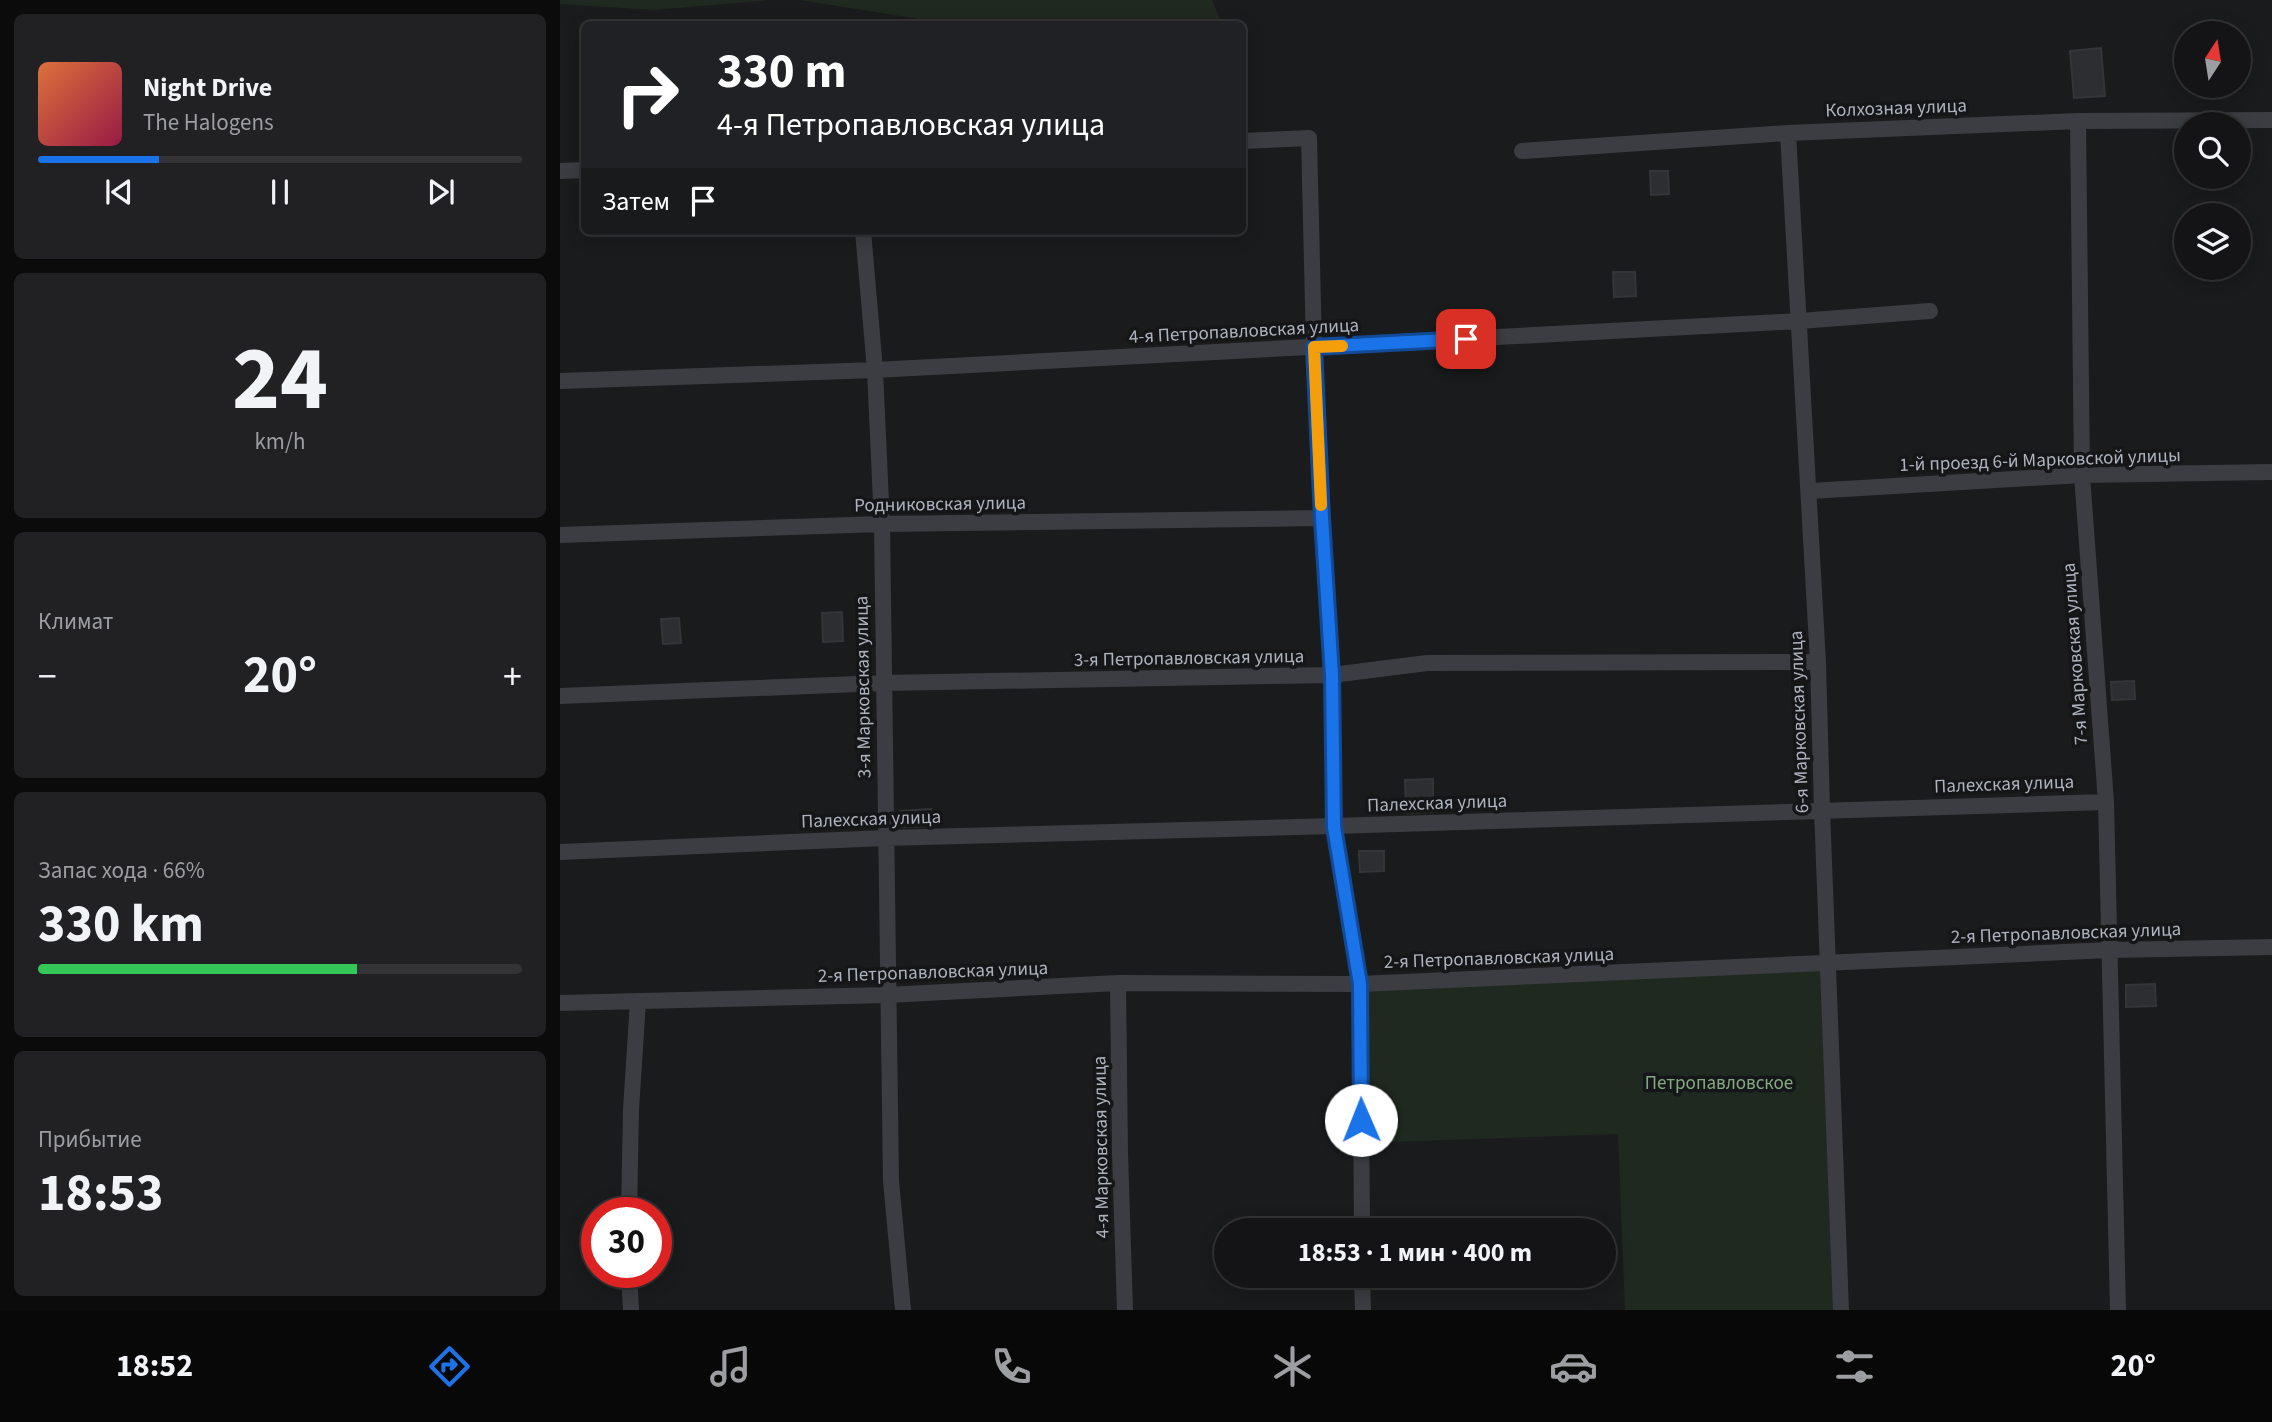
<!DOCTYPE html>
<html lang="ru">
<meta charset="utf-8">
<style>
body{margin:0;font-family:"Source Sans 3",sans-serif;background:#212123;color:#f1f3f6;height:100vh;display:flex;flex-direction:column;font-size:26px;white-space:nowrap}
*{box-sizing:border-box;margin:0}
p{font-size:23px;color:#9d9ea1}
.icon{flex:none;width:38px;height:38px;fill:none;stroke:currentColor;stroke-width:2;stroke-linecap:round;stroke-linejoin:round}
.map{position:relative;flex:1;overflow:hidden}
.side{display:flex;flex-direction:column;gap:14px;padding:14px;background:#0b0b0c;width:560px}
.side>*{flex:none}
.guide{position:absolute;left:21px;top:21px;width:665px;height:214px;border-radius:10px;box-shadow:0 4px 18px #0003,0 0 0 2px #333335;background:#202124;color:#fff;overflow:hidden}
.needle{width:46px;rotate:12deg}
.tools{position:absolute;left:1614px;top:21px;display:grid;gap:14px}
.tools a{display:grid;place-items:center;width:77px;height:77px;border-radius:50%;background:#141416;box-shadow:0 4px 18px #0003,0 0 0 2px #333335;font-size:35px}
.speed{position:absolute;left:21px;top:1197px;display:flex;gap:14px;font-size:35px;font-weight:700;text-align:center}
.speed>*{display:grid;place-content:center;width:91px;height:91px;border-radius:50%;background:#141416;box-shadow:0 4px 18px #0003,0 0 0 2px #333335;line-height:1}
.speed .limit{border:10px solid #d22;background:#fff;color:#111}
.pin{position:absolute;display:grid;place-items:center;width:60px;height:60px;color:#fff;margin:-30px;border-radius:14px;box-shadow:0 4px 10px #0006}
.me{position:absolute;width:77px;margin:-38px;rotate:359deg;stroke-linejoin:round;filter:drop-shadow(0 0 5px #0008)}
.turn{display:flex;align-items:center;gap:24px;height:147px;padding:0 21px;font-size:32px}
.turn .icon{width:91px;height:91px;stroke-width:2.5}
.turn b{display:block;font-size:49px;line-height:60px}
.then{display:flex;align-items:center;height:66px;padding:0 21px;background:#0003;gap:14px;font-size:26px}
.big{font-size:52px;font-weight:700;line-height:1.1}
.side .tile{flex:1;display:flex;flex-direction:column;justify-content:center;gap:10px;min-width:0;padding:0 24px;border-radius:10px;background:#212123}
.side .dial{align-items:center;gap:0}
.dial b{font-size:91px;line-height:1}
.song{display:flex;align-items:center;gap:21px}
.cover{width:84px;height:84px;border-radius:10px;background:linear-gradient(135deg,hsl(20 70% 55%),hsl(340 70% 35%))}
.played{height:7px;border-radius:4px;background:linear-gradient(90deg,#1a73e8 25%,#333335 25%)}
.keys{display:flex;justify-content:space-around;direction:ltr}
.heat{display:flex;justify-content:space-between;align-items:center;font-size:38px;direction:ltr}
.charge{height:10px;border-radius:5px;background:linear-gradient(90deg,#34c759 66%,#333335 0)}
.trip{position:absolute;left:654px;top:1218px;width:402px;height:70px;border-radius:35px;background:#141416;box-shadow:0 4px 18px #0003,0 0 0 2px #333335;font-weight:700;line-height:70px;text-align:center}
.tabs{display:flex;height:112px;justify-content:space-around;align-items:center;background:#080809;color:#9d9ea1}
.tabs .icon{width:49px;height:49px}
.tabs .active{color:#1a73e8}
.tabs b{font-size:32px;color:#f1f3f6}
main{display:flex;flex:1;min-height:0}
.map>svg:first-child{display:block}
.green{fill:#202920}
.building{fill:#2d2e31;stroke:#343539;stroke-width:2}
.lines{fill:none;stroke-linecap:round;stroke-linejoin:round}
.street{stroke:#3b3d42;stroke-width:16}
.route-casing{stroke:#114b97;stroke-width:18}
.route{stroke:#1a73e8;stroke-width:12}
.slow{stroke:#f59e0b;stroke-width:12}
.labels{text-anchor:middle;stroke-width:7;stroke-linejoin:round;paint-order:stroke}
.street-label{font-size:19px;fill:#adb3bd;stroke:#151618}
.park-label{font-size:19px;fill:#85a883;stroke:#151618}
</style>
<main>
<section class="side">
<div class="tile">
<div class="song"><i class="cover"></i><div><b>Night Drive</b><p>The Halogens</p></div></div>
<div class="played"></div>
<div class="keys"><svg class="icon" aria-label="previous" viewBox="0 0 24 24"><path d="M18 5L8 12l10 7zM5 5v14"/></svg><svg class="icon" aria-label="pause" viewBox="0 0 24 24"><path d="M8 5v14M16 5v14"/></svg><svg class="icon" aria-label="next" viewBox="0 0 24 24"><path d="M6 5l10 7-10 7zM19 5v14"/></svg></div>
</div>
<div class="tile dial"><b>24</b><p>km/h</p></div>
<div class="tile"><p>Климат</p>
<div class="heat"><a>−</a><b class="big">20°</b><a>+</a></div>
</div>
<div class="tile"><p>Запас хода · 66%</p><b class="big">330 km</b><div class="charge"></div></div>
<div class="tile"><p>Прибытие</p><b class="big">18:53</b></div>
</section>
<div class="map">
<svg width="1712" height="1310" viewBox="0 0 1712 1310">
<rect width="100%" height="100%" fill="#1a1b1d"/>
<path class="green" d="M 0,0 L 209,0 L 94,10 L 0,4 Z
M 240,0 L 652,0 L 662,24 L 390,24 Z
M 1268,963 L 1281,1310 L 1065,1310 L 1058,1134 L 801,1143 L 800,984 Z"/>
<path class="building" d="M 1541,48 L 1545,96 L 1514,98 L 1510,51 Z
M 1090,171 L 1108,171 L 1109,194 L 1091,195 Z
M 1053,272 L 1075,272 L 1076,296 L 1054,297 Z
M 282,612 L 283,641 L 263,642 L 262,613 Z
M 119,618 L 121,643 L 103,644 L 101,619 Z
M 1574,681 L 1575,699 L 1552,700 L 1551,682 Z
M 873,779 L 873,812 L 846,813 L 845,780 Z
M 371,809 L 372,826 L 341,827 L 340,811 Z
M 799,851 L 824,851 L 824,871 L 800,872 Z
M 1595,984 L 1596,1006 L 1566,1007 L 1566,985 Z"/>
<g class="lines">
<path class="street" d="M 1518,121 L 1522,475 L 1546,802 L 1558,1310
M 1228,133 L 1258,662 L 1262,809 L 1281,1310
M 682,141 L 749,138 L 754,347 L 762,518 L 772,675 L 774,826 L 800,984 L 802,1230
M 962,151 L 1228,133 L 1518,121 L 1712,120
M 0,171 L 24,170
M 303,231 L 315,370 L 322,524 L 331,1181 L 343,1310
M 0,381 L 315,370 L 1240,321 L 1370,311
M 1250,491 L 1522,475 L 1712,472
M 0,535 L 322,524 L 762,518
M 0,696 L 323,683 L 772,675 L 867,663 L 1258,662
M 0,852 L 325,838 L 774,826 L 1546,802
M 558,983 L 560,1153 L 565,1310
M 0,1003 L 327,995 L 558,983 L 800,984 L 1550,950 L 1712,947
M 69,1213 L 71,1110 L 78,1001
M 69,1272 L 71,1310
M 802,1276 L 803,1310"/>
</g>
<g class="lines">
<g class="route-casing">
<path id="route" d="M 801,1120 L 800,984 L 774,827 L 772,675 L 762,518 L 754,347 L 906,339"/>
</g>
<use href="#route" class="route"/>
<path class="slow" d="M 761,505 L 754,347 L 782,346"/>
</g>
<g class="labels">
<g class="street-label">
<text transform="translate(1336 107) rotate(-2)" y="7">Колхозная улица</text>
<text transform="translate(684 330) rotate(-3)" y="7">4-я Петропавловская улица</text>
<text transform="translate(1480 459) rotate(-2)" y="7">1-й проезд 6-й Марковской улицы</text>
<text transform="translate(380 503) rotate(-1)" y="7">Родниковская улица</text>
<text transform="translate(1514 654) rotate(-94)" y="7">7-я Марковская улица</text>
<text transform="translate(629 657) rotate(-1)" y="7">3-я Петропавловская улица</text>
<text transform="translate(302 687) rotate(-91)" y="7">3-я Марковская улица</text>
<text transform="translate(1238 722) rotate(-92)" y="7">6-я Марковская улица</text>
<text transform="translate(1444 783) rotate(-2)" y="7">Палехская улица</text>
<text transform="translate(877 802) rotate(-2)" y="7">Палехская улица</text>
<text transform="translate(311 818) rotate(-2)" y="7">Палехская улица</text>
<text transform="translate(1506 932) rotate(-2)" y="7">2-я Петропавловская улица</text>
<text transform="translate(939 957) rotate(-2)" y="7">2-я Петропавловская улица</text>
<text transform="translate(373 971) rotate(-2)" y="7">2-я Петропавловская улица</text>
<text transform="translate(540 1147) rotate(-91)" y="7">4-я Марковская улица</text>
</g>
<g class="park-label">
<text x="1159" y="1089">Петропавловское</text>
</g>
</g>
</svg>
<div class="tools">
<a><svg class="needle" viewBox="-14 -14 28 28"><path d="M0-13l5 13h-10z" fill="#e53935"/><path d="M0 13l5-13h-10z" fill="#9d9ea1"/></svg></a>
<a><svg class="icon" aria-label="search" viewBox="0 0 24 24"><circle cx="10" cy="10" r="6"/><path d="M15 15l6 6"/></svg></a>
<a><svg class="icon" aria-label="layers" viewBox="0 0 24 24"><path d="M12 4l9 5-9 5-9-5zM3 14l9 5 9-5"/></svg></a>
</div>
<div class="speed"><div class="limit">30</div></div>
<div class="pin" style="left:906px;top:339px;background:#d93025"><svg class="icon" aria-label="arrive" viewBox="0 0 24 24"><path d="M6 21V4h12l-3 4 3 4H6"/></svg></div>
<svg class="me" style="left:801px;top:1120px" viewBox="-20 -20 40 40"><circle r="19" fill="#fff"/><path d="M0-13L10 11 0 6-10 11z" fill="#1a73e8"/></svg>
<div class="trip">18:53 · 1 мин · 400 m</div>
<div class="guide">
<div class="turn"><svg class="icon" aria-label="right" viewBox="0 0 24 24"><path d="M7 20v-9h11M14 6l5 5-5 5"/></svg><div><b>330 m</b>4-я Петропавловская улица</div></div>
<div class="then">Затем<svg class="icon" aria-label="arrive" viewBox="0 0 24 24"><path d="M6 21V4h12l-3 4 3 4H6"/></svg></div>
</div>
</div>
</main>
<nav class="tabs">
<b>18:52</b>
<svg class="icon active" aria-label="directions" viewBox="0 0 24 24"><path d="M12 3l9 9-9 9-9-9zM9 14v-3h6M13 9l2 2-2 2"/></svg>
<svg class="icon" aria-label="music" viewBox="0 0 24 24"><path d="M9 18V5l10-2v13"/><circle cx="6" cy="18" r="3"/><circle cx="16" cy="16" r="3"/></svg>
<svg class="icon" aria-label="phone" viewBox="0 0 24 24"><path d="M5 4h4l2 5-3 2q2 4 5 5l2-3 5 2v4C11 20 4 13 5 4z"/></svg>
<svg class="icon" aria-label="climate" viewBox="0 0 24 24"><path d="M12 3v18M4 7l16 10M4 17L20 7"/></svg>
<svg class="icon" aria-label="car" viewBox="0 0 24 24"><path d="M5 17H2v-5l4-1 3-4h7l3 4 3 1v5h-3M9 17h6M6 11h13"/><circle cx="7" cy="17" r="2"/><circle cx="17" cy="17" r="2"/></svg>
<svg class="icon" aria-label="filters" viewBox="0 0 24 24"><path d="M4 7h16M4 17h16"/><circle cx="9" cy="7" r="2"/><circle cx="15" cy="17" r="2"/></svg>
<b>20°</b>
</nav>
